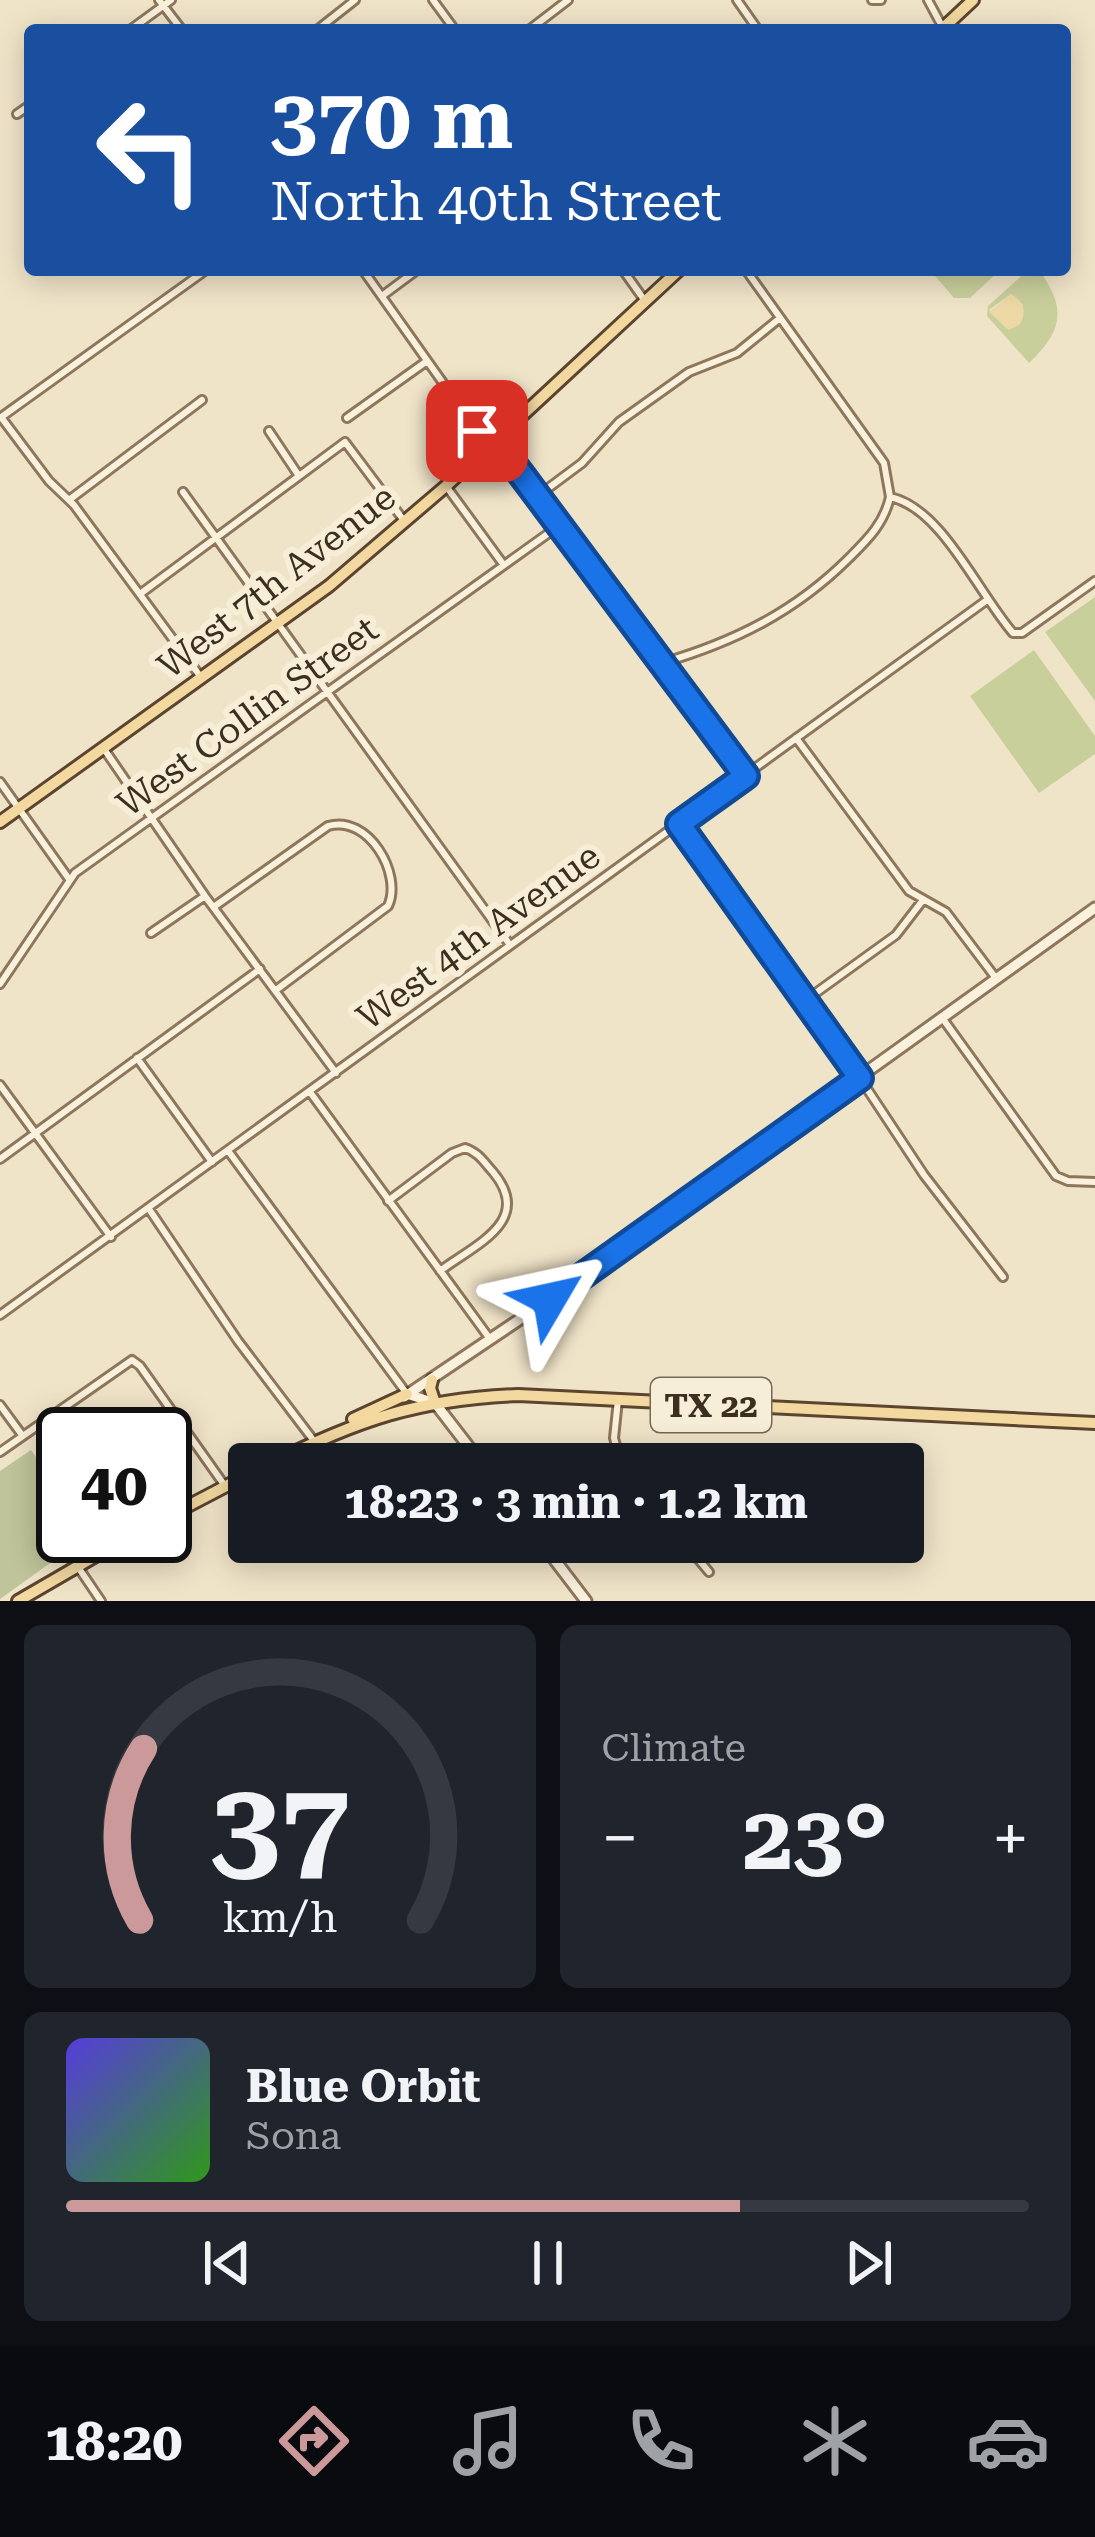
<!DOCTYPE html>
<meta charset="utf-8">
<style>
body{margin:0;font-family:"Roboto Serif",serif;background:#20242c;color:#f1f3f6;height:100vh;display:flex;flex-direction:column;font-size:45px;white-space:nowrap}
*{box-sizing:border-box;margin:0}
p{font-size:39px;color:#9ea1a6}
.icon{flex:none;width:66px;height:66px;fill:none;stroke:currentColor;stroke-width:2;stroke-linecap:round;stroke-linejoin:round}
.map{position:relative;height:1601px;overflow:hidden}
.drawer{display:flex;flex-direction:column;gap:24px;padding:24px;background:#0d0f14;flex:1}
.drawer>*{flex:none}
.banner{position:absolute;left:24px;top:24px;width:1047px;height:252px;border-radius:12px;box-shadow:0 6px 30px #0003;background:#1a4fa0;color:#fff;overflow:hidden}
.speed{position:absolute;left:36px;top:1407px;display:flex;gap:24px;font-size:60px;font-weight:700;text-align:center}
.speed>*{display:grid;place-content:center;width:156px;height:156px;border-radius:50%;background:#171b24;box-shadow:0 6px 30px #0003;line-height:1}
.speed .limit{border:6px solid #111;border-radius:18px;background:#fff;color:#111}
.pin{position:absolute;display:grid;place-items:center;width:102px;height:102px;color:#fff;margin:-51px;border-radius:24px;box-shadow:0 6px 18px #0006}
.me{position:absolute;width:132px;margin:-66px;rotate:54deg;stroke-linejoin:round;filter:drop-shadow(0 0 9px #0008)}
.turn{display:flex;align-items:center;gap:42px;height:252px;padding:0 48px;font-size:54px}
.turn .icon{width:156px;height:156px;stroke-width:2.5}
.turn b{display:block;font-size:84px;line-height:102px}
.big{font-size:90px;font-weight:700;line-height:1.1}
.drawer .tile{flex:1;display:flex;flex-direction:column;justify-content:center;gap:18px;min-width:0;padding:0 42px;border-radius:18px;background:#20242c}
.drawer .dial{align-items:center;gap:0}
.dial svg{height:312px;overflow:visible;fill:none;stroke:#363941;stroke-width:7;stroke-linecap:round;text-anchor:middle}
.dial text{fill:#f1f3f6;stroke:none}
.song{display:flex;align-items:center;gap:36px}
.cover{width:144px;height:144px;border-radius:18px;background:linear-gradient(135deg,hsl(250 70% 55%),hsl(110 70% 35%))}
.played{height:12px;border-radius:6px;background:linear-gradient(90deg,#cc999b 70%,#363941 70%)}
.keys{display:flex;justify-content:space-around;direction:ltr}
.heat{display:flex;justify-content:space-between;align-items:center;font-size:66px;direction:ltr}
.drawer .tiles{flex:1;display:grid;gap:24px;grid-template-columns:1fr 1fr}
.tile:last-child{grid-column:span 2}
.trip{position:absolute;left:228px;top:1443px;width:696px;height:120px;border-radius:12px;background:#171b24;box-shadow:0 6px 30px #0003;font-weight:700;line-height:120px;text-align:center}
.menu{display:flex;height:192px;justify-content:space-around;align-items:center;background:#090b0e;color:#9ea1a6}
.menu .icon{width:84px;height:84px}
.menu .selected{color:#cc999b}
.menu b{font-size:54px;color:#f1f3f6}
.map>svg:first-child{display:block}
.green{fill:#c9cf9b;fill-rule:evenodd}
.sand{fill:#ecd9a5}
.cemetery{fill:#bfc49a}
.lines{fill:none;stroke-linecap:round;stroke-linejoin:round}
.minor-casing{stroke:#8d765c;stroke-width:12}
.tertiary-casing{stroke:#8d765c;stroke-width:15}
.primary-casing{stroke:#5b4430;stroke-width:16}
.minor{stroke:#faf1dc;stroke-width:6}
.tertiary{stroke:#faf1dc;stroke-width:9}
.primary{stroke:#f3d9a0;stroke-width:10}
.route-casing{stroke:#114b97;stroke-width:30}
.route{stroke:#1a73e8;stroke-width:21}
.labels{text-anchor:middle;stroke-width:12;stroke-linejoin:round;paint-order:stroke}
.shield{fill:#f7eed8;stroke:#756857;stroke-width:3}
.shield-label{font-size:33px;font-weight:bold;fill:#3d2e20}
.street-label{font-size:36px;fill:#3d2e20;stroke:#f7eed8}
</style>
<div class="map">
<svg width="1095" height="1601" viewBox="0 0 1095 1601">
<rect width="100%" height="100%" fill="#f0e4c8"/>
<path class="green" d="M 930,270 L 1000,270 L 970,298 L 954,298 Z
M 1028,270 L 1039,270 C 1067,309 1063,330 1029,363 L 987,316 L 988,306 ZM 1011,294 L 1023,305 L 1007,329 L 989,310 Z
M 1095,597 L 1095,701 L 1045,632 Z
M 1034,650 L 1095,736 L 1095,754 L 1039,793 L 970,696 Z"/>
<path class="sand" d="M 1011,294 C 1023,301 1028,313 1019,325 L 1009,330 L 989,312 Z"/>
<path class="cemetery" d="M 31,1450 L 63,1495 L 63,1536 L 88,1536 L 0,1599 L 0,1471 Z"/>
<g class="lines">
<g class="minor-casing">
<path id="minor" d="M 159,0 L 182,30
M 433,0 L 455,30
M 737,0 L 758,30
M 872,0 L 881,0
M 928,0 L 943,28
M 130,30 L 171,0
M 317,30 L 355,0
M 529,30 L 568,0
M 17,114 L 30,105
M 363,270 L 477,431 L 504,452 L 746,776
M 623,270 L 645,301
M 746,270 L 884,463 L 890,497 C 942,508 978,593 1013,633 L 1022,633 L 1095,581
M 382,296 L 417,270
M 1,417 L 49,481 L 74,505 L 200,676
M 0,418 L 206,270
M 347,418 L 427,361
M 269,431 L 299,476
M 446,486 L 503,564
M 183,492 L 510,945
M 539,495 L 582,463 L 619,422 L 689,372 L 737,353 L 780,318
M 69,500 L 202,400
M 140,594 L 345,442 L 405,522
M 662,663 C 734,642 795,612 849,558 C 867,540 884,524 890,497
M 796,738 L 909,891 L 946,912 L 995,977
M 104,749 L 205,896 L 336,1073
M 0,782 L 69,879
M 679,824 L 846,1057 L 924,1175 L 1003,1277
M 215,906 L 328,826 C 368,814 403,874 388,906 L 276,990
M 151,933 L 205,896
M 0,984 L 75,873 L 560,525
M 806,1000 L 896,935 L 923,900
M 943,1019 L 1056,1176 L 1068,1181 L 1095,1182
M 137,1058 L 212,1162
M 0,1085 L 111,1237
M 310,1092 L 490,1339
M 229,1152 L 407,1394
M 0,1159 L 260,969
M 388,1201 L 452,1153 L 465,1148 C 478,1152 484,1162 493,1172 C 534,1221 476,1244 440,1271
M 149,1209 L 238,1341 L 314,1441
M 0,1315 L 987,600
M 618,1400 L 614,1438 L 621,1464
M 0,1405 L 22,1435
M 0,1452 L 132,1360 L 140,1366 L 225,1486
M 684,1542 L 709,1572
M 78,1567 L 101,1601"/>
</g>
<g class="tertiary-casing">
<path id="tertiary" d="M 407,1394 L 435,1403 L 482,1464
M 404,1397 L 550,1299 L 1095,908
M 541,1542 L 586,1601"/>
</g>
<g class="primary-casing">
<path id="primary" d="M 941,30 L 973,0
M 0,822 L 329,586 L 446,486 L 679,270
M 432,1380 L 430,1388 L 435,1403
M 353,1419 L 407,1394
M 270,1464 C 357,1420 419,1399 518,1395 L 1095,1423
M 165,1518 L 249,1474
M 18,1601 L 130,1536"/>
</g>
<use href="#minor" class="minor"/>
<use href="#tertiary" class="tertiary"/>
<use href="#primary" class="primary"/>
</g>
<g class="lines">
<g class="route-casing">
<path id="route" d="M 477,431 L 504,452 L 521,474 L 746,776 L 679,824 L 860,1078 L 550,1299"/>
</g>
<use href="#route" class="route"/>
</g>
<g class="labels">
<rect class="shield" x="651" y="1378" width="120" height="54" rx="9"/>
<g class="shield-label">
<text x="711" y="1417">TX 22</text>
</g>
<g class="street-label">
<text transform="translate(276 581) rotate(-38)" y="13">West 7th Avenue</text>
<text transform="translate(247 716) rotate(-36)" y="13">West Collin Street</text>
<text transform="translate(478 936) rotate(-36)" y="13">West 4th Avenue</text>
</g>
</g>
</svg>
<div class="speed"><div class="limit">40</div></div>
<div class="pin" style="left:477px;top:431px;background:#d93025"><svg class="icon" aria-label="arrive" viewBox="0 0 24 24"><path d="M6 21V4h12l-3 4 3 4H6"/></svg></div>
<svg class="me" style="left:550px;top:1299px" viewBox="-20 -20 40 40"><path d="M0-17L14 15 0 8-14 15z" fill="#1a73e8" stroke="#fff" stroke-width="4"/></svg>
<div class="trip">18:23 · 3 min · 1.2 km</div>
<div class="banner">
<div class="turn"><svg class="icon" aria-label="left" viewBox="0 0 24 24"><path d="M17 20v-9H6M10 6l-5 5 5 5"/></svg><div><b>370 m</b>North 40th Street</div></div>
</div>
</div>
<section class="drawer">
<div class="tiles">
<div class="tile dial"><svg viewBox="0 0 100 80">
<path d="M14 69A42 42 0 1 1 86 69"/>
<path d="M14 69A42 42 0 0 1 15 25" stroke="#cc999b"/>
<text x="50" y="56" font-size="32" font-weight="700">37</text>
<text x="50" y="72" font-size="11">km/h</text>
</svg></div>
<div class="tile"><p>Climate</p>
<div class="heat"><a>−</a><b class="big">23°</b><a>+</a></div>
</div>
<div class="tile">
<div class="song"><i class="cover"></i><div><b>Blue Orbit</b><p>Sona</p></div></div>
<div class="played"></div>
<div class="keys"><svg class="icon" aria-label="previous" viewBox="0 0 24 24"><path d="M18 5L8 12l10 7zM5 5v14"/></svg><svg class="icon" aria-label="pause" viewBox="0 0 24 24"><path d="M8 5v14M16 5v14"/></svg><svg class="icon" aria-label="next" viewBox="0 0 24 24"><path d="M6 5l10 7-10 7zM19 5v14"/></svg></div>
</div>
</div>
</section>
<nav class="menu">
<b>18:20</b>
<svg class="icon selected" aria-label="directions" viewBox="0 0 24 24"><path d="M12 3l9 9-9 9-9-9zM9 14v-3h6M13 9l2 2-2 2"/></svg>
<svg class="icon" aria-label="music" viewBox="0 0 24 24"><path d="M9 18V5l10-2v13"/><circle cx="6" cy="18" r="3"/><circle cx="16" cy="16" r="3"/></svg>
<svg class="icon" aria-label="phone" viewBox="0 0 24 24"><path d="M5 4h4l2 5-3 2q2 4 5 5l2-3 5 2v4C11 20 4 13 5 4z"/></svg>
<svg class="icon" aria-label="climate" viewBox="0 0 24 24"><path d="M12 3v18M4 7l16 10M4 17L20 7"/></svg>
<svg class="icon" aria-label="car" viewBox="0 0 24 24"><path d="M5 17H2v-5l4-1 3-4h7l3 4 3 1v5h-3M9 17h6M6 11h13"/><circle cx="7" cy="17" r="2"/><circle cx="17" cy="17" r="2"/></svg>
</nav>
